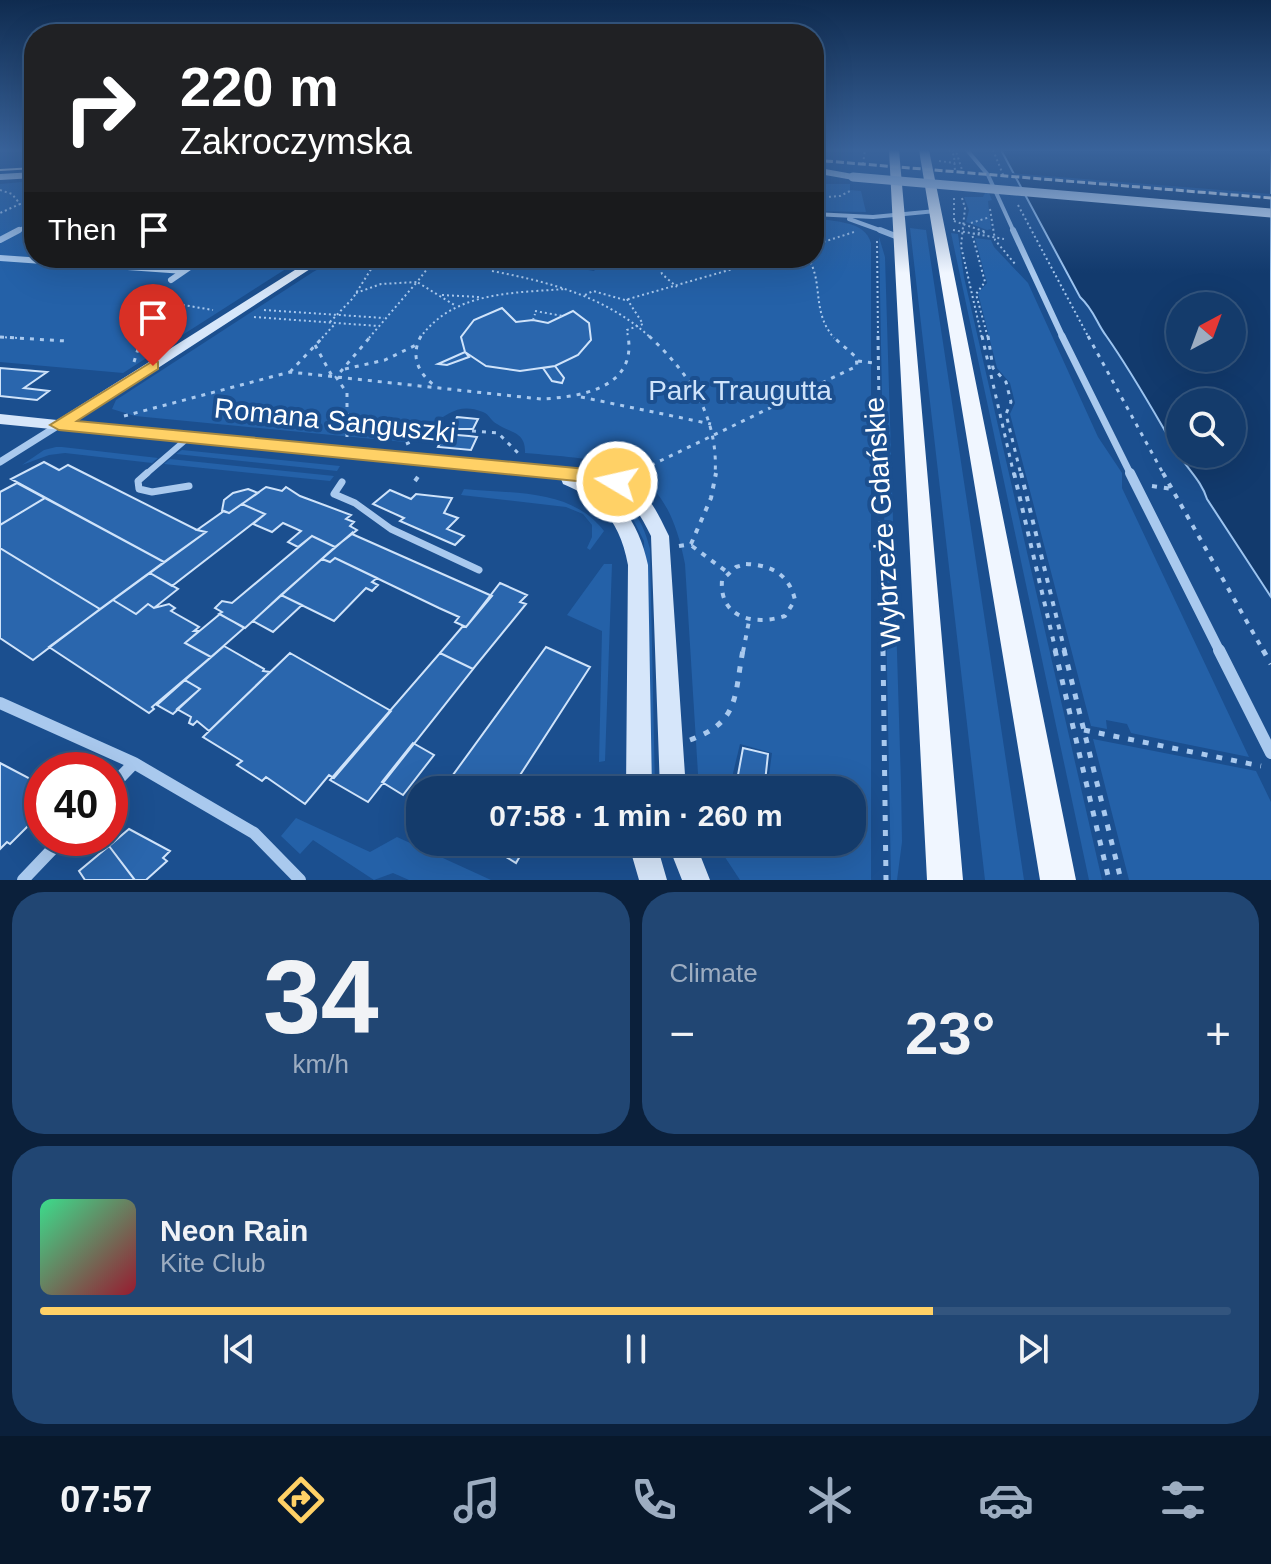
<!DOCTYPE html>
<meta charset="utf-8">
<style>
body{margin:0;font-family:Arial,sans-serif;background:#214673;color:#f1f3f6;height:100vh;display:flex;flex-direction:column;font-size:30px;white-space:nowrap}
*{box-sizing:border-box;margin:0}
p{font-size:26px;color:#9dadc1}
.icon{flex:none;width:44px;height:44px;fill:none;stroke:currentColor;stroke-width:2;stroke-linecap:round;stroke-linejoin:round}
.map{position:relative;height:880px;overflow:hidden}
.details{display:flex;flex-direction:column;gap:12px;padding:12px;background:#0b203b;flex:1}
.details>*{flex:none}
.hud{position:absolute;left:24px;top:24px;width:800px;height:244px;border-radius:32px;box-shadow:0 8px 32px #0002,0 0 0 2px #33557e;background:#202124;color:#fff;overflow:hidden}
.needle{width:52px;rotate:41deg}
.controls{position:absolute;left:1166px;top:292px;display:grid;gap:16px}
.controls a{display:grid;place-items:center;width:80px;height:80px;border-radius:50%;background:#143b6b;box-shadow:0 8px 32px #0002,0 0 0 2px #33557e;font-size:40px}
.speed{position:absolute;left:24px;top:752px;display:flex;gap:16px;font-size:40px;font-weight:700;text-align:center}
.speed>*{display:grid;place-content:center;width:104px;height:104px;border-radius:50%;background:#143b6b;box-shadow:0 8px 32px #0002,0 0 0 2px #33557e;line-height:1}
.speed .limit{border:12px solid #d22;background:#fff;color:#111}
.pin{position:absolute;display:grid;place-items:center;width:68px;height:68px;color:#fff;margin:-82px -34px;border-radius:50% 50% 50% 0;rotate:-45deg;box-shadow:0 0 8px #0007}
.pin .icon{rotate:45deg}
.me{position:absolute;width:88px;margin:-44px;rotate:279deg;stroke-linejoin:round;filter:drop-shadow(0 0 6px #0008)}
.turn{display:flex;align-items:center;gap:28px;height:168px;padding:0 24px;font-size:36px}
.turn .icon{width:104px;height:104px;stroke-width:2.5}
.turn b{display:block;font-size:56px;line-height:68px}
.then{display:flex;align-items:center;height:76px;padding:0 24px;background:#0003;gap:16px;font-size:30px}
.big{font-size:60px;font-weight:700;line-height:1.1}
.details .card{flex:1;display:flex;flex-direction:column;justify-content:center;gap:12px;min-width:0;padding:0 28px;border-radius:32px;background:#214673}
.details .dial{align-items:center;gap:0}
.dial b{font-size:104px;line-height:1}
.song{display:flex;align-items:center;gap:24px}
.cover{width:96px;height:96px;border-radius:12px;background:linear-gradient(135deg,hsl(150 70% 55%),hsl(350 70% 35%))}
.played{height:8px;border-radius:4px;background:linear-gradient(90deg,#ffd166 75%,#33557e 75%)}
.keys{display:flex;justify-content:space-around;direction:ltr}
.heat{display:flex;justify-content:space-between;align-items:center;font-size:44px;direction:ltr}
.details .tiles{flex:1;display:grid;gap:12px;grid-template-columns:1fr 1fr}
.card:last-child{grid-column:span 2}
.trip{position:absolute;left:406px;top:776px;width:460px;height:80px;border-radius:32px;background:#143b6b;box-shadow:0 8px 32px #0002,0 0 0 2px #33557e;font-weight:700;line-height:80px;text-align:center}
.menu{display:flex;height:128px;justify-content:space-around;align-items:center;background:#08182b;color:#9dadc1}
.menu .icon{width:56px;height:56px}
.menu .selected{color:#ffd166}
.menu b{font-size:36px;color:#f1f3f6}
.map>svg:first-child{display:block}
.green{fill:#2461a8}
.water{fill:#123a6d;stroke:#9cc4f0;stroke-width:2;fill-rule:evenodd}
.pier{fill:#1b4f8f}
.building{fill:#2a66ad;stroke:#cfe3fa;stroke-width:2}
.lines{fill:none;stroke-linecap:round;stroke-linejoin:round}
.path-far3{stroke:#a9c9ee;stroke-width:2;stroke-dasharray:2 3;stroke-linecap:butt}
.path-far2{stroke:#a9c9ee;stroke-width:3;stroke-dasharray:4 6;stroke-linecap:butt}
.path-far1{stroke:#a9c9ee;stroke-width:4;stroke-dasharray:5 7;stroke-linecap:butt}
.path{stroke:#a9c9ee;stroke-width:5;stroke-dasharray:6 9;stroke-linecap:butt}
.lane-far1{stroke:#a9c9ee;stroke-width:6}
.lane{stroke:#a9c9ee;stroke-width:7}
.street-far4{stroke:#a9c9ee;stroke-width:4}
.street-far3{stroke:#a9c9ee;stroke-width:6}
.street-far2{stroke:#a9c9ee;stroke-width:7}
.street-far1{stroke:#a9c9ee;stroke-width:10}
.street{stroke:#a9c9ee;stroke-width:12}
.secondary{fill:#d6e6fa;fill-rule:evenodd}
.primary{fill:#f0f6ff;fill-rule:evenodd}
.tram{stroke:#fff;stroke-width:2}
.rail{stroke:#fff;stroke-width:3;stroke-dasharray:8 3;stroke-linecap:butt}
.secondary-bridge{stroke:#d6e6fa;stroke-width:9}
.route{fill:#ffd166;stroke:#a68842;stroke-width:2}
.labels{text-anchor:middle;stroke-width:8;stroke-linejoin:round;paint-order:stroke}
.park-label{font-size:28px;fill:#cfe3fa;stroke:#1b4f8f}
.street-label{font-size:28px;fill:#fff;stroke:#1b4f8f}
</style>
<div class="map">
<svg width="1271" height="880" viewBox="0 0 1271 880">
<rect width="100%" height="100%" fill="#1b4f8f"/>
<path class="green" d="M 34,181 L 34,258 L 303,258 L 123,373 L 0,362 L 0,184 Z
M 814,184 L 850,184 L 850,190 L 861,191 L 866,212 L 814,211 Z
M 985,193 L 989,193 L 992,200 L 988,201 L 991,229 L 987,230 L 966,222 L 969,210 L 964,197 L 983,197 Z
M 814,218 C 833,222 865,220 871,243 L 871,880 L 740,880 L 715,842 L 852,842 L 852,790 L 767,790 L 772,753 L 740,744 L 729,790 L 699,790 L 685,564 C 665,460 617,461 525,453 C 526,431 510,433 497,424 C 491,421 489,414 483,412 C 460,403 449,413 431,425 C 422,431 411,432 405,442 L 135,416 L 112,409 L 116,400 L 313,272 L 339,258 L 519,258 L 594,271 L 604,258 L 814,258 Z
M 910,228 L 926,230 L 1024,880 L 985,880 Z
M 951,233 L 958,234 L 964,277 L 1102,880 L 1089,880 Z
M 879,237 L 885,257 L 901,784 L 902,842 L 897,880 L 891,880 Z
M 975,238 L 991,240 L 994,247 L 1028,283 L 1098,437 L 1122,473 L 1122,488 L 1249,757 L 1131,733 L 1127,724 L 1106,720 L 1107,729 L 1091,726 L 1010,414 L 1015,403 L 1010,383 L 997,368 L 978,293 L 987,283 Z
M 56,447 L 62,447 L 158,458 L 152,463 L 65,453 L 49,455 L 22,465 L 44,450 Z
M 182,450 L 340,466 L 337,471 L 176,454 Z
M 170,459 L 334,476 L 330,481 L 164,464 Z
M 594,482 C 626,493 642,517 650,549 L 655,790 L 648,790 L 644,541 L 628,509 L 611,493 Z
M 464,489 C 513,494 571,488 604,531 L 590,550 L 587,548 L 592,537 L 592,525 L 583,514 L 566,507 L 461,495 Z
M 604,564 L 612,564 L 605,761 L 599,762 L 602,631 L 567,615 Z
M 1093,739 L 1256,771 L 1271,802 L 1271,880 L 1129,880 Z
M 296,818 L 370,852 L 397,837 L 491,880 L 409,880 L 393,873 L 374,880 L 313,840 L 300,854 L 281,836 Z"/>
<path class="water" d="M 1001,150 L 1271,150 L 1271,597 L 1207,499 C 1201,480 1188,470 1178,453 C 1155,414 1133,374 1107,337 C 1096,323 1095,311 1080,297 ZM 1180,306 L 1232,306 L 1232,358 L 1180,358 ZM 1180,402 L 1232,402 L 1232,454 L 1180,454 Z"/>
<path class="pier" d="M 1011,173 L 1271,194 L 1271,199 L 1014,178 Z"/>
<path class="building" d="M 502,308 L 516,322 L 533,320 L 548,323 L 573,311 L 589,323 L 591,340 L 578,355 L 555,366 L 520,371 L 486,366 L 465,352 L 461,337 L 474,320 Z
M 465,352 L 469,357 L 447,365 L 438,364 Z
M 555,366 L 564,378 L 562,383 L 552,381 L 543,368 Z
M 0,368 L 47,372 L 24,388 L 49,391 L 37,400 L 0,396 Z
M 457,417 L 478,419 L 473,429 L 459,429 L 452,427 Z
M 445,434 L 469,436 L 477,437 L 471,450 L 438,447 Z
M 44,462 L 59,470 L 68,465 L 197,530 L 206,532 L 164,562 L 11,479 Z
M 17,483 L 45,498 L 0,525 L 0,492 Z
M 266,487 L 282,491 L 286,487 L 300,496 L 351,515 L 346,519 L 354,522 L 350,526 L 357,530 L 335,547 L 312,536 L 298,547 L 288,542 L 301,531 L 283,523 L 272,532 L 253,524 L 265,514 L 242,504 Z
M 248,489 L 258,493 L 229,513 L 222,511 L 224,500 L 233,493 Z
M 390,490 L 411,499 L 416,494 L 452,498 L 444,513 L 458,518 L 447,529 L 464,536 L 455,545 L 400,521 L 404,518 L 373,504 Z
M 45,498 L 164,562 L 100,609 L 0,548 L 0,525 Z
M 242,504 L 265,514 L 172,586 L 150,573 L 206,532 L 197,530 L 224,511 L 229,513 Z
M 352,533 L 352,534 L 492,596 L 466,627 L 455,622 L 459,617 L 439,608 L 335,558 L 330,562 L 322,559 Z
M 312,536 L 335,547 L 245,628 L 219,614 L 222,612 L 215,608 L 222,601 L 232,603 Z
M 0,548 L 100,609 L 33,660 L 0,638 Z
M 335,558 L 377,578 L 372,582 L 378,585 L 372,591 L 366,588 L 334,621 L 281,595 L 322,559 L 330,562 Z
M 150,573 L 178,589 L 154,608 L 148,604 L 136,614 L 113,600 Z
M 500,583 L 527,595 L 520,602 L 526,604 L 473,669 L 440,653 L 463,626 L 466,627 Z
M 281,595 L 302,605 L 273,632 L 253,621 Z
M 113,600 L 136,614 L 148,604 L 154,608 L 169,604 L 175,608 L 171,611 L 199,627 L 194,631 L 199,631 L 185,643 L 211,657 L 152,707 L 154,709 L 149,713 L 49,647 Z
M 220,614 L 244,628 L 211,657 L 185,643 Z
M 224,646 L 264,669 L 263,671 L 270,672 L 209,731 L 197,721 L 193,725 L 189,723 L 191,717 L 177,709 L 200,689 L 185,680 Z
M 546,647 L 590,667 L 513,786 L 520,790 L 442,790 Z
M 290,653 L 391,711 L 334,778 L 329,775 L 305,804 L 266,777 L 262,781 L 237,765 L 242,761 L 203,737 Z
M 440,653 L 473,669 L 368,802 L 330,780 Z
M 185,680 L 200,689 L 173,714 L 157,705 Z
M 413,743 L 434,755 L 403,795 L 382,782 Z
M 743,748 L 768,754 L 765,782 L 738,775 Z
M 0,763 L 42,785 L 42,812 L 10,844 L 7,842 L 0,849 Z
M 129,829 L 170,851 L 163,858 L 167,861 L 146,880 L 135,880 L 109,846 Z
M 481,842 L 528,842 L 516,863 Z
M 109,846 L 134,879 L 135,880 L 85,880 L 79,871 Z"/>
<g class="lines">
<path class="path-far3" d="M 949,150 L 954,155 L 955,172
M 952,150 L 957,154 L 963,173
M 993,150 L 1004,177
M 939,161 L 955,163
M 863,164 L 865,150
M 0,190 L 12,194 L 20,204 L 0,213
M 814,198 L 840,196 L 852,190
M 954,198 L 954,222
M 962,198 L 965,208 L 961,246 L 982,338
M 1018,205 L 1089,338
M 990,209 L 995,240 L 1015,264
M 954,221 L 986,232 L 972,234 L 985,282 L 976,294 L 988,338
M 971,223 L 990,217
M 953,230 L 1004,239
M 877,241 L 878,338
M 814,245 L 854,232
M 657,258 L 662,274 L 677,287
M 808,258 C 824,283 811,311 834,338
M 492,271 C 550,282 607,297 651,338
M 163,289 L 153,300 L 213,310
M 356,293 L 381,284 L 417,282 L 435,259
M 442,295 L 479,297
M 585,295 L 593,291 L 625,300 L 771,258
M 627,299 L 643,324 L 627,330 L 628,338
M 264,310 L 384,318
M 535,311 L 563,316
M 254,317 L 378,326
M 533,320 L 535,314
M 330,322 L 353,298 L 378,258
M 0,337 L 18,338
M 141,338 L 153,300
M 322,338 L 334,325
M 369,338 L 417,282 L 456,306
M 420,338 C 453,291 514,293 565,289"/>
<path class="path-far2" d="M 421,336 C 410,356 418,373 435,386
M 649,336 C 690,374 719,418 715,475
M 878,336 L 880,475
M 982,336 L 1014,475
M 988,336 L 993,368 L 1006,382 L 1011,402 L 1006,414 L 1021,475
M 1088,336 L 1164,475
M 0,337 L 66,341
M 315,345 L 332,376
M 858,361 L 874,363
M 134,362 L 142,336
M 345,369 L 385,360 L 416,345
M 290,372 L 324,336
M 581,397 L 711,424
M 124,416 L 290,372 L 541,399 C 581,397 637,388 628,336
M 472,431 L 498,433 L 520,455
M 347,437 L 347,393 L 336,377 L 371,336
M 406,444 L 443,428 L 451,429
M 633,474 L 857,366 L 856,357 L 832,336"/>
<path class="path-far1" d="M 880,473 L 883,652
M 1014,473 L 1056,652
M 1021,473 L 1065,652
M 1163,473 L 1264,652
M 415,481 L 420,474
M 1152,486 L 1172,489
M 679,546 L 691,544 L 711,498 L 716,473
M 692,546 L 727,572
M 746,564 C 771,565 789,574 795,600 L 785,616 C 754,626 719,618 722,580 L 736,567 Z
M 743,652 L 749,621"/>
<path class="path" d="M 883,650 L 886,880
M 1055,650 L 1109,880
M 1064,650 L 1121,880
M 1263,650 L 1271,664
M 1084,730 L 1261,766
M 690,740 C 740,722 734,696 743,650"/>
<path class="lane-far1" d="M 145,475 L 189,437"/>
<path class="lane" d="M 147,473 L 138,481 L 139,489 L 152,492 L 189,486
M 342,482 L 334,494 L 355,503 L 391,529 L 479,570"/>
<path class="street-far4" d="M 967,150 L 988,175 L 1014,232
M 814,214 L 873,217 L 936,211
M 849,219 L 885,232
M 15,232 L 34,223"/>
<path class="street-far3" d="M 880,230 L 898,237
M 1013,230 L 1063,338
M 0,240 L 19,230
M 0,258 L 184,271
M 171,280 L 203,258"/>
<path class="street-far2" d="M 1062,336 L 1131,475
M 0,462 L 59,425"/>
<path class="street-far1" d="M 1130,473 L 1220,652"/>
<path class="street" d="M 1219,650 L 1271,753
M 0,703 L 134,763 L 254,833 L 300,880
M 110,788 L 134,763
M 23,880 L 63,838"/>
<path class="secondary" d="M 814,167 L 853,174 L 857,177 L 853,180 L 814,173 Z
M 34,172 L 34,178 L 0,180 L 0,174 Z
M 314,258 L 327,258 L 75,422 L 597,471 C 643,483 649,495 669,536 L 686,790 L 660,790 L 651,536 C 637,508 624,485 590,482 C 624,501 640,528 648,565 L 652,790 L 626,790 L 628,565 C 620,523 602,500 563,484 L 561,479 L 0,424 L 0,414 L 57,420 Z
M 628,842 L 656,842 L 667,880 L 639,880 Z
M 667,842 L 695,842 L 710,880 L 682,880 Z"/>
<path class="primary" d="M 889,150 L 899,150 L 963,880 L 927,880 Z
M 919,150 L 929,150 L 1076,880 L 1040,880 Z"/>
<path class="tram" d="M 0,170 L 34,168
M 853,178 L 1271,213"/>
<path class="rail" d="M 814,160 L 1271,198"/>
<path class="secondary-bridge" d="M 853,177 L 1271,213"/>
</g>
<linearGradient id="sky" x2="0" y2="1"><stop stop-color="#0f2b4f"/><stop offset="0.55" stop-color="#39639b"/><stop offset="1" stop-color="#39639b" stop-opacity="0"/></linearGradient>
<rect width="1271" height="273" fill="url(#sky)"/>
<path class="route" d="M 153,361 L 158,362 L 158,369 L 77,421 L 597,470 L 624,477 L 627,482 L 617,488 L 597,483 L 59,430 L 50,425 Z"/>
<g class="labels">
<g class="park-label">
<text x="740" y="400">Park Traugutta</text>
</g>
<g class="street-label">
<text transform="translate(335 420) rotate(6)" y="10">Romana Sanguszki</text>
<text transform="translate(882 522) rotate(-94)" y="10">Wybrzeże Gdańskie</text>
</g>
</g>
</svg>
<div class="controls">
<a><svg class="needle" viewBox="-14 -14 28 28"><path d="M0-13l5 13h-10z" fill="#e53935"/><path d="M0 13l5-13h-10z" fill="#9dadc1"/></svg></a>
<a><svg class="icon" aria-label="search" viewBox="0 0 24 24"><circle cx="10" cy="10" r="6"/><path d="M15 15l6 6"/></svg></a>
</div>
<div class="speed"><div class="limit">40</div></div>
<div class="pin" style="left:153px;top:366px;background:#d93025"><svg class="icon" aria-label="arrive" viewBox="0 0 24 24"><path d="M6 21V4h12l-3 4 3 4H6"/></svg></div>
<svg class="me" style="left:617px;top:482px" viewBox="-20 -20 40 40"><circle r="17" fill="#ffd166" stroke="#fff" stroke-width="3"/><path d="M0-11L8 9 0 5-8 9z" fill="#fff"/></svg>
<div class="trip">07:58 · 1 min · 260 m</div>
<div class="hud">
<div class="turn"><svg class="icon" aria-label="right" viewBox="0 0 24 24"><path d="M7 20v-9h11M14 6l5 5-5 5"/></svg><div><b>220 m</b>Zakroczymska</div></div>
<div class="then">Then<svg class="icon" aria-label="arrive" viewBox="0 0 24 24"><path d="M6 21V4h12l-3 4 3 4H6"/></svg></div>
</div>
</div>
<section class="details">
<div class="tiles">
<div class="card dial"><b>34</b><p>km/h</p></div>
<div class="card"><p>Climate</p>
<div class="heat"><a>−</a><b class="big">23°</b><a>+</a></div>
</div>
<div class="card">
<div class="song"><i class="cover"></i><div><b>Neon Rain</b><p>Kite Club</p></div></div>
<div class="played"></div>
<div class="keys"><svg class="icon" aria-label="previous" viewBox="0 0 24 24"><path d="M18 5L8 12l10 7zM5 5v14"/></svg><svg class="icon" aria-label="pause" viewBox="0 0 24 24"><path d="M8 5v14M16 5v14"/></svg><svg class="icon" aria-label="next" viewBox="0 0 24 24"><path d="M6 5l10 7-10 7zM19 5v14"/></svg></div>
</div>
</div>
</section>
<nav class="menu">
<b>07:57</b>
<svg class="icon selected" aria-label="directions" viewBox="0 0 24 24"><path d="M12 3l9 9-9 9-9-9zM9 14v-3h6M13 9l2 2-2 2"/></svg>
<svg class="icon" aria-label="music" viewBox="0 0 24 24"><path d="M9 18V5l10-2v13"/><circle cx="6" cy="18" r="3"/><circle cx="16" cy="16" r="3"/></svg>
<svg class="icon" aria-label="phone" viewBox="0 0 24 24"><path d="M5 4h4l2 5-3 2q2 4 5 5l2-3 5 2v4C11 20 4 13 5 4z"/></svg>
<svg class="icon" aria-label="climate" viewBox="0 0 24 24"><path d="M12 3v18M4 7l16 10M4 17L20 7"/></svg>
<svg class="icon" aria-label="car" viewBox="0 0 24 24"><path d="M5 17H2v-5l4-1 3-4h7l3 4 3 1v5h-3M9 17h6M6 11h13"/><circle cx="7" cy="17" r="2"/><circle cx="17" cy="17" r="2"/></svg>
<svg class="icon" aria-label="filters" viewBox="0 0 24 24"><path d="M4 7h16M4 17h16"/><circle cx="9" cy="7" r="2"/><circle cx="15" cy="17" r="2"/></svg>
</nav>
